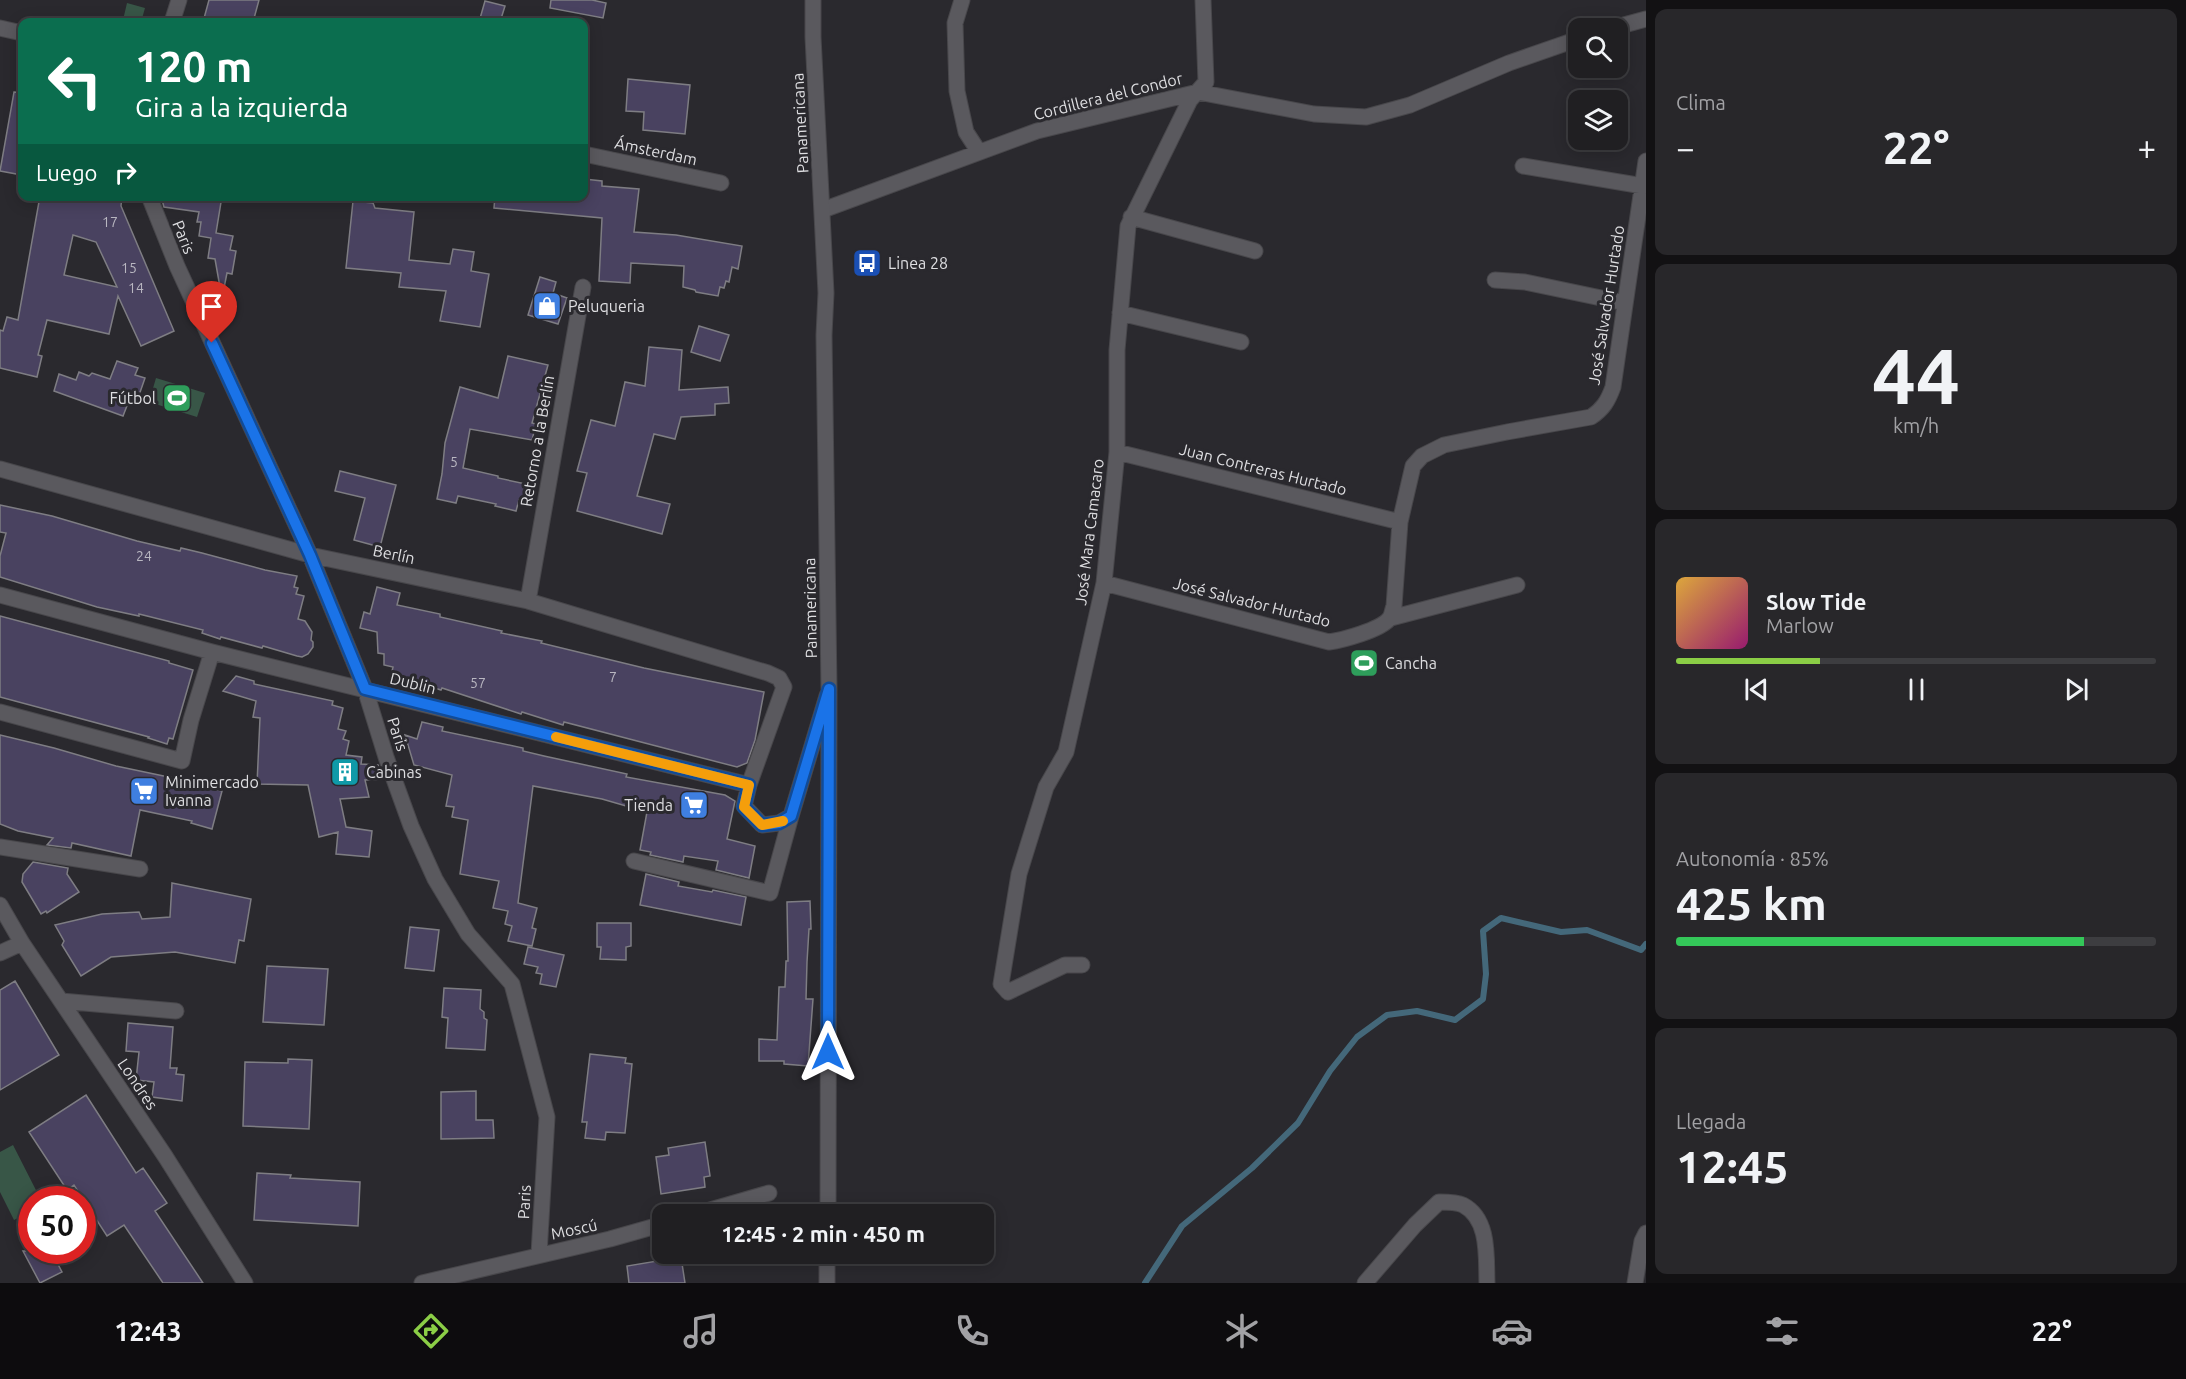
<!DOCTYPE html>
<html lang="es">
<meta charset="utf-8">
<style>
body{margin:0;font-family:Ubuntu,sans-serif;background:#28272a;color:#f1f3f6;height:100vh;display:flex;flex-direction:column;font-size:22px;white-space:nowrap}
*{box-sizing:border-box;margin:0}
p{font-size:20px;color:#a2a2a5}
.icon{flex:none;width:33px;height:33px;fill:none;stroke:currentColor;stroke-width:2;stroke-linecap:round;stroke-linejoin:round}
.map{position:relative;flex:1;overflow:hidden}
.panel{display:flex;flex-direction:column;gap:9px;padding:9px;background:#121113;width:540px}
.panel>*{flex:none}
.banner{position:absolute;left:18px;top:18px;width:570px;height:183px;border-radius:12px;box-shadow:0 3px 15px #0003,0 0 0 2px #3d3d40;background:#0b6e4f;color:#fff;overflow:hidden}
.fabs{position:absolute;left:1568px;top:18px;display:grid;gap:12px}
.fabs a{display:grid;place-items:center;width:60px;height:60px;border-radius:12px;background:#201f22;box-shadow:0 3px 15px #0003,0 0 0 2px #3d3d40;font-size:30px}
.speed{position:absolute;left:18px;top:1186px;display:flex;gap:12px;font-size:30px;font-weight:700;text-align:center}
.speed>*{display:grid;place-content:center;width:78px;height:78px;border-radius:50%;background:#201f22;box-shadow:0 3px 15px #0003,0 0 0 2px #3d3d40;line-height:1}
.speed .limit{border:9px solid #d22;background:#fff;color:#111}
.pin{position:absolute;display:grid;place-items:center;width:51px;height:51px;color:#fff;margin:-62px -26px;border-radius:50% 50% 50% 0;rotate:-45deg;box-shadow:0 0 6px #0007}
.pin .icon{rotate:45deg}
.me{position:absolute;width:66px;margin:-33px;rotate:0deg;stroke-linejoin:round;filter:drop-shadow(0 0 4px #0008)}
.turn{display:flex;align-items:center;gap:21px;height:126px;padding:0 18px;font-size:27px}
.turn .icon{width:78px;height:78px;stroke-width:2.5}
.turn b{display:block;font-size:42px;line-height:51px}
.then{display:flex;align-items:center;height:57px;padding:0 18px;background:#0003;gap:12px;font-size:22px}
.big{font-size:45px;font-weight:600;line-height:1.1}
.panel .tile{flex:1;display:flex;flex-direction:column;justify-content:center;gap:9px;min-width:0;padding:0 21px;border-radius:12px;background:#28272a}
.panel .dial{align-items:center;gap:0}
.dial b{font-size:78px;line-height:1}
.song{display:flex;align-items:center;gap:18px}
.cover{width:72px;height:72px;border-radius:9px;background:linear-gradient(135deg,hsl(40 70% 55%),hsl(320 70% 35%))}
.played{height:6px;border-radius:3px;background:linear-gradient(90deg,#8bce46 30%,#3d3d40 30%)}
.keys{display:flex;justify-content:space-around;direction:ltr}
.heat{display:flex;justify-content:space-between;align-items:center;font-size:33px;direction:ltr}
.charge{height:9px;border-radius:4px;background:linear-gradient(90deg,#34c759 85%,#3d3d40 0)}
.trip{position:absolute;left:652px;top:1204px;width:342px;height:60px;border-radius:12px;background:#201f22;box-shadow:0 3px 15px #0003,0 0 0 2px #3d3d40;font-weight:600;line-height:60px;text-align:center}
.menu{display:flex;height:96px;justify-content:space-around;align-items:center;background:#0d0c0e;color:#a2a2a5}
.menu .icon{width:42px;height:42px}
.menu .current{color:#8bce46}
.menu b{font-size:27px;color:#f1f3f6}
main{display:flex;flex:1;min-height:0}
.map>svg:first-child{display:block}
.green{fill:#385647}
.lines{fill:none;stroke-linecap:round;stroke-linejoin:round}
.stream{stroke:#44687a;stroke-width:6}
.building{fill:#494260;stroke:#7e7d83;stroke-width:1.5;fill-rule:evenodd}
.minor-casing{stroke:#48474b;stroke-width:17}
.secondary-casing{stroke:#48474b;stroke-width:17}
.minor{stroke:#5a595e;stroke-width:15}
.secondary{stroke:#5a595e;stroke-width:15}
.route-casing{stroke:#114b97;stroke-width:15}
.route{stroke:#1a73e8;stroke-width:10}
.slow{stroke:#f59e0b;stroke-width:10}
.labels{text-anchor:middle;stroke-width:6;stroke-linejoin:round;paint-order:stroke}
.number-label{font-size:14px;fill:#b9b7c1}
.street-label{font-size:16px;fill:#dedee1;stroke:#2a292e}
.poi-label{font-size:16px;fill:#dedee1;stroke:#2a292e;text-anchor:start}
</style>
<main>
<div class="map">
<svg width="1646" height="1283" viewBox="0 0 1646 1283">
<rect width="100%" height="100%" fill="#2a292e"/>
<path class="green" d="M 127,3 L 145,8 L 141,22 L 123,20 Z
M 156,378 L 205,393 L 197,417 L 149,402 Z
M 13,1145 L 41,1200 L 32,1200 L 31,1211 L 14,1220 L 0,1192 L 0,1152 Z"/>
<g class="lines">
<path class="stream" d="M 1145,1283 L 1182,1226 L 1252,1168 L 1298,1123 L 1330,1071 L 1357,1037 L 1387,1015 L 1417,1011 L 1455,1020 L 1483,999 L 1486,974 L 1483,931 L 1501,918 L 1561,932 L 1587,930 L 1641,950 L 1646,944"/>
</g>
<path class="building" d="M 209,0 L 259,0 L 253,22 L 203,22 Z
M 551,0 L 592,0 L 606,3 L 603,18 L 550,8 Z
M 485,1 L 505,6 L 500,22 L 479,22 Z
M 628,79 L 690,85 L 685,134 L 643,130 L 644,112 L 626,111 Z
M 14,92 L 22,93 L 22,175 L 0,171 Z
M 584,179 L 602,181 L 602,186 L 639,189 L 634,232 L 676,235 L 742,246 L 738,269 L 732,267 L 729,282 L 726,281 L 724,288 L 720,287 L 718,296 L 696,292 L 695,290 L 683,287 L 684,266 L 631,263 L 630,283 L 599,281 L 602,218 L 494,208 L 495,196 L 584,196 Z
M 40,196 L 122,196 L 121,206 L 174,331 L 141,346 L 118,296 L 109,334 L 47,320 L 38,355 L 42,356 L 37,377 L 0,368 L 0,330 L 3,331 L 7,317 L 18,320 ZM 73,235 L 96,242 L 117,287 L 64,275 Z
M 161,196 L 222,196 L 216,233 L 233,236 L 230,250 L 236,251 L 232,274 L 227,273 L 223,293 L 221,293 L 215,259 L 208,258 L 211,238 L 199,236 L 201,222 L 197,222 L 199,212 L 164,207 Z
M 353,201 L 373,203 L 375,208 L 414,212 L 409,260 L 450,264 L 453,249 L 474,252 L 471,271 L 489,274 L 480,327 L 440,321 L 446,291 L 399,287 L 401,273 L 346,268 Z
M 540,277 L 556,282 L 553,293 L 567,298 L 558,324 L 528,315 Z
M 699,326 L 729,335 L 720,361 L 691,352 Z
M 649,347 L 682,350 L 679,390 L 728,387 L 729,403 L 715,404 L 715,415 L 681,417 L 675,439 L 654,434 L 637,496 L 670,504 L 662,534 L 577,511 L 587,473 L 577,471 L 591,420 L 615,426 L 625,382 L 645,386 Z
M 508,356 L 548,365 L 532,423 L 536,424 L 532,440 L 470,429 L 463,468 L 498,476 L 498,478 L 526,484 L 523,501 L 519,500 L 516,511 L 495,506 L 496,504 L 458,496 L 456,503 L 437,499 L 442,474 L 445,443 L 460,387 L 498,398 Z
M 117,361 L 138,368 L 135,375 L 145,378 L 137,401 L 130,398 L 123,416 L 54,391 L 59,374 L 76,380 L 79,372 L 89,376 L 92,373 L 110,379 Z
M 340,471 L 396,485 L 380,547 L 354,540 L 365,498 L 335,491 Z
M 0,505 L 52,516 L 137,541 L 180,551 L 181,548 L 202,553 L 265,570 L 297,576 L 294,587 L 298,588 L 296,594 L 304,596 L 298,619 L 305,621 L 312,632 L 311,640 L 313,642 L 313,647 L 308,654 L 302,657 L 297,656 L 263,646 L 262,648 L 221,637 L 220,639 L 202,633 L 203,630 L 139,614 L 139,616 L 97,607 L 0,577 L 0,556 L 6,533 L 0,532 Z
M 377,587 L 400,593 L 397,605 L 440,614 L 440,617 L 502,631 L 501,633 L 542,641 L 541,643 L 644,668 L 764,692 L 755,740 L 747,763 L 737,767 L 564,722 L 563,725 L 522,712 L 521,714 L 442,688 L 441,690 L 419,683 L 418,687 L 390,680 L 393,667 L 384,665 L 384,654 L 378,653 L 377,632 L 360,628 L 364,612 L 370,614 Z
M 0,616 L 169,661 L 169,663 L 193,670 L 173,739 L 169,738 L 167,744 L 148,738 L 149,737 L 0,697 Z
M 236,676 L 254,681 L 254,684 L 333,701 L 332,705 L 343,708 L 338,729 L 346,731 L 343,739 L 349,741 L 346,755 L 362,757 L 361,764 L 378,765 L 384,779 L 365,780 L 369,797 L 340,799 L 346,827 L 372,831 L 369,857 L 336,854 L 338,832 L 319,837 L 308,785 L 257,784 L 260,718 L 253,717 L 256,701 L 223,691 Z
M 422,722 L 443,727 L 442,731 L 523,748 L 523,751 L 544,756 L 627,774 L 626,777 L 725,795 L 735,801 L 727,839 L 755,846 L 749,878 L 716,870 L 718,861 L 684,856 L 683,862 L 650,855 L 651,852 L 640,850 L 647,812 L 602,799 L 533,786 L 518,903 L 537,908 L 532,928 L 536,929 L 532,946 L 508,941 L 512,926 L 505,924 L 508,911 L 493,908 L 499,881 L 460,874 L 468,820 L 452,817 L 454,807 L 446,806 L 452,775 L 414,765 L 405,735 L 417,739 Z
M 0,735 L 54,748 L 116,766 L 178,779 L 222,791 L 212,829 L 191,823 L 192,821 L 140,810 L 131,856 L 72,843 L 71,848 L 47,845 L 53,838 L 18,831 L 0,824 Z
M 33,862 L 68,868 L 67,874 L 79,892 L 47,913 L 46,911 L 41,914 L 22,882 L 23,874 Z
M 646,874 L 679,882 L 678,886 L 712,892 L 713,890 L 746,897 L 741,925 L 640,905 Z
M 172,883 L 251,899 L 244,941 L 239,940 L 235,963 L 175,952 L 111,957 L 81,976 L 62,945 L 64,941 L 55,925 L 102,914 L 139,912 L 142,919 L 170,917 Z
M 810,901 L 811,929 L 809,929 L 807,962 L 806,999 L 813,999 L 808,1066 L 784,1064 L 784,1061 L 759,1061 L 759,1039 L 777,1040 L 779,987 L 785,987 L 786,961 L 788,961 L 787,902 Z
M 597,923 L 631,923 L 631,946 L 626,947 L 626,960 L 600,959 L 601,947 L 597,947 Z
M 410,927 L 439,930 L 434,971 L 405,968 Z
M 528,947 L 564,955 L 556,987 L 540,984 L 542,974 L 536,973 L 538,967 L 524,964 Z
M 267,966 L 328,969 L 324,1025 L 263,1022 Z
M 15,981 L 59,1055 L 0,1090 L 0,990 Z
M 444,988 L 481,990 L 480,1009 L 484,1012 L 484,1018 L 487,1020 L 485,1050 L 446,1048 L 448,1018 L 442,1017 Z
M 128,1023 L 173,1027 L 170,1068 L 177,1068 L 176,1074 L 184,1075 L 182,1101 L 152,1097 L 154,1082 L 136,1080 L 139,1052 L 126,1051 Z
M 590,1054 L 626,1058 L 625,1063 L 632,1064 L 625,1133 L 606,1132 L 605,1140 L 585,1138 L 587,1122 L 582,1122 Z
M 288,1059 L 312,1060 L 309,1129 L 243,1126 L 245,1062 L 288,1063 Z
M 476,1091 L 476,1120 L 493,1120 L 494,1138 L 441,1139 L 441,1092 Z
M 86,1095 L 136,1173 L 143,1168 L 167,1203 L 155,1211 L 203,1283 L 163,1283 L 124,1225 L 107,1236 L 74,1185 L 67,1190 L 29,1132 Z
M 705,1142 L 710,1176 L 704,1177 L 705,1187 L 661,1194 L 656,1157 L 669,1155 L 668,1148 Z
M 257,1173 L 291,1175 L 290,1178 L 360,1182 L 358,1226 L 254,1220 Z
M 23,1251 L 51,1251 L 62,1272 L 40,1283 Z
M 681,1257 L 685,1283 L 629,1283 L 627,1266 Z"/>
<g class="lines">
<g class="minor-casing">
<path id="minor" d="M 962,0 L 955,23 L 957,91 L 966,132 L 979,152
M 172,22 L 179,0
M 0,28 L 22,33
M 1613,28 L 1646,19
M 584,154 L 721,183
M 1523,166 L 1643,186
M 149,196 L 177,266 L 310,555 L 365,689 L 386,757 L 411,826 L 435,879 L 468,934 L 512,984 L 547,1117 L 539,1254
M 823,210 L 1037,131 L 1198,92 L 1314,114 L 1366,117 L 1410,105 L 1509,63 L 1578,39
M 1131,217 L 1255,251
M 1495,280 L 1525,282 L 1625,303
M 1120,313 L 1241,342
M 1117,452 L 1400,522
M 0,469 L 310,555 L 528,601 L 768,673 L 779,678 L 784,687 L 749,785 L 744,806 L 762,825 L 779,823 L 791,816 L 827,696
M 1104,583 L 1329,642 C 1343,640 1380,630 1389,619 C 1392,616 1392,611 1394,606 L 1400,522 L 1413,466 L 1422,456 L 1444,445 L 1507,432 L 1591,417 C 1603,409 1608,401 1613,387 L 1646,161
M 0,595 L 212,652 L 749,785
M 528,601 L 583,287
M 1391,618 L 1517,585
M 0,712 L 182,761 L 191,720 L 212,652
M 0,847 L 140,869
M 634,861 L 770,893 L 791,816
M 0,905 L 22,943 L 165,1156 L 245,1283
M 0,953 L 22,943
M 1082,965 L 1065,965 L 1008,992 L 1001,984 L 1019,874 L 1046,787 L 1066,752 L 1104,583 L 1117,452 L 1117,350 L 1128,226 L 1190,100 L 1206,82 L 1203,0
M 61,1001 L 176,1011
M 693,1215 L 769,1193
M 422,1283 L 610,1239 L 663,1224
M 1365,1283 L 1415,1225 L 1439,1202 C 1446,1202 1457,1202 1463,1205 C 1490,1219 1486,1258 1487,1283
M 1635,1283 L 1642,1241 L 1646,1233"/>
</g>
<g class="secondary-casing">
<path id="secondary" d="M 813,0 L 813,37 L 826,293 L 824,335 L 829,689 L 828,1215
M 827,1283 L 827,1254"/>
</g>
<use href="#minor" class="minor"/>
<use href="#secondary" class="secondary"/>
</g>
<g class="lines">
<g class="route-casing">
<path id="route" d="M 212,343 L 310,555 L 365,689 L 749,785 L 744,807 L 762,825 L 779,823 L 791,816 L 829,689 L 828,1052"/>
</g>
<use href="#route" class="route"/>
<path class="slow" d="M 556,737 L 749,785 L 744,807 L 762,825 L 783,821"/>
</g>
<defs>
<g id="bus-square" transform="scale(1.5)"><rect x="-9" y="-9" width="18" height="18" rx="4" fill="#1a4fb4" stroke="#2a292e"/><path d="M-5-6H5V4H4V6H2V4H-2V6H-4V4H-5ZM-3.5-4V0h7V-4ZM-3.5 1.2v1.5H-2V1.2ZM2 1.2v1.5H3.5V1.2Z" fill="#fff"/></g>
<g id="shop-square" transform="scale(1.5)"><rect x="-9" y="-9" width="18" height="18" rx="4" fill="#3f7fe0" stroke="#2a292e"/><path d="M-5-2.5h2.3a2.7 3.5 0 0 1 5.4 0H5L5.5 6h-11ZM-1.5-2.5h3a1.5 2.3 0 0 0-3 0Z" fill="#fff"/></g>
<g id="stadium-square" transform="scale(1.5)"><rect x="-9" y="-9" width="18" height="18" rx="4" fill="#2e9e5b" stroke="#2a292e"/><path d="M0-5a6.5 5 0 1 0 0 10a6.5 5 0 1 0 0-10ZM-3.5-1.8h7v3.6h-7Z" fill="#fff"/></g>
<g id="building-square" transform="scale(1.5)"><rect x="-9" y="-9" width="18" height="18" rx="4" fill="#0f9aa8" stroke="#2a292e"/><path d="M-4-6H4V6H1V3H-1V6H-4ZM-2.5-4.3h1.7v1.8h-1.7ZM.8-4.3h1.7v1.8H.8ZM-2.5-1h1.7V.8h-1.7ZM.8-1h1.7V.8H.8Z" fill="#fff"/></g>
<g id="supermarket-square" transform="scale(1.5)"><rect x="-9" y="-9" width="18" height="18" rx="4" fill="#3f7fe0" stroke="#2a292e"/><path d="M-6-5.5h2.5l.6 2H6L4.5 2H-2.5L-4.4-4H-6ZM-1.5 3.2a1.3 1.3 0 1 0 .1 0ZM3 3.2a1.3 1.3 0 1 0 .1 0Z" fill="#fff"/></g>
</defs>
<g fill-rule="evenodd">
<use href="#bus-square" x="867" y="263"/>
<use href="#shop-square" x="547" y="306"/>
<use href="#stadium-square" x="177" y="398"/>
<use href="#stadium-square" x="1364" y="663"/>
<use href="#building-square" x="345" y="772"/>
<use href="#supermarket-square" x="144" y="791"/>
<use href="#supermarket-square" x="694" y="805"/>
</g>
<g class="labels">
<g class="number-label">
<text x="110" y="227">17</text>
<text x="129" y="273">15</text>
<text x="136" y="293">14</text>
<text x="454" y="467">5</text>
<text x="144" y="561">24</text>
<text x="613" y="682">7</text>
<text x="478" y="688">57</text>
</g>
<g class="street-label">
<text transform="translate(1108 96) rotate(-14)" y="6">Cordillera del Condor</text>
<text transform="translate(800 123) rotate(-93)" y="6">Panamericana</text>
<text transform="translate(656 151) rotate(12)" y="6">Ámsterdam</text>
<text transform="translate(184 237) rotate(68)" y="6">Paris</text>
<text transform="translate(1606 305) rotate(-81)" y="6">José Salvador Hurtado</text>
<text transform="translate(537 441) rotate(-80)" y="6">Retorno a la Berlin</text>
<text transform="translate(1263 469) rotate(14)" y="6">Juan Contreras Hurtado</text>
<text transform="translate(1089 532) rotate(-83)" y="6">José Mara Camacaro</text>
<text transform="translate(394 554) rotate(12)" y="6">Berlín</text>
<text transform="translate(1252 602) rotate(14)" y="6">José Salvador Hurtado</text>
<text transform="translate(810 608) rotate(-91)" y="6">Panamericana</text>
<text transform="translate(413 683) rotate(14)" y="6">Dublin</text>
<text transform="translate(398 734) rotate(72)" y="6">Paris</text>
<text transform="translate(138 1084) rotate(56)" y="6">Londres</text>
<text transform="translate(524 1202) rotate(-87)" y="6">Paris</text>
<text transform="translate(574 1229) rotate(-12)" y="6">Moscú</text>
</g>
<g class="poi-label">
<text x="888" y="269">Linea 28</text>
<text x="568" y="312">Peluqueria</text>
<text x="156" y="404" text-anchor="end">Fútbol</text>
<text x="1385" y="669">Cancha</text>
<text x="366" y="778">Cabinas</text>
<text x="165" y="788">Minimercado<tspan x="165" dy="18">Ivanna</tspan></text>
<text x="673" y="811" text-anchor="end">Tienda</text>
</g>
</g>
</svg>
<div class="fabs">
<a><svg class="icon" aria-label="search" viewBox="0 0 24 24"><circle cx="10" cy="10" r="6"/><path d="M15 15l6 6"/></svg></a>
<a><svg class="icon" aria-label="layers" viewBox="0 0 24 24"><path d="M12 4l9 5-9 5-9-5zM3 14l9 5 9-5"/></svg></a>
</div>
<div class="speed"><div class="limit">50</div></div>
<div class="pin" style="left:212px;top:343px;background:#d93025"><svg class="icon" aria-label="arrive" viewBox="0 0 24 24"><path d="M6 21V4h12l-3 4 3 4H6"/></svg></div>
<svg class="me" style="left:828px;top:1052px" viewBox="-20 -20 40 40"><path d="M0-17L14 15 0 8-14 15z" fill="#1a73e8" stroke="#fff" stroke-width="4"/></svg>
<div class="trip">12:45 · 2 min · 450 m</div>
<div class="banner">
<div class="turn"><svg class="icon" aria-label="left" viewBox="0 0 24 24"><path d="M17 20v-9H6M10 6l-5 5 5 5"/></svg><div><b>120 m</b>Gira a la izquierda</div></div>
<div class="then">Luego<svg class="icon" aria-label="right" viewBox="0 0 24 24"><path d="M7 20v-9h11M14 6l5 5-5 5"/></svg></div>
</div>
</div>
<section class="panel">
<div class="tile"><p>Clima</p>
<div class="heat"><a>−</a><b class="big">22°</b><a>+</a></div>
</div>
<div class="tile dial"><b>44</b><p>km/h</p></div>
<div class="tile">
<div class="song"><i class="cover"></i><div><b>Slow Tide</b><p>Marlow</p></div></div>
<div class="played"></div>
<div class="keys"><svg class="icon" aria-label="previous" viewBox="0 0 24 24"><path d="M18 5L8 12l10 7zM5 5v14"/></svg><svg class="icon" aria-label="pause" viewBox="0 0 24 24"><path d="M8 5v14M16 5v14"/></svg><svg class="icon" aria-label="next" viewBox="0 0 24 24"><path d="M6 5l10 7-10 7zM19 5v14"/></svg></div>
</div>
<div class="tile"><p>Autonomía · 85%</p><b class="big">425 km</b><div class="charge"></div></div>
<div class="tile"><p>Llegada</p><b class="big">12:45</b></div>
</section>
</main>
<nav class="menu">
<b>12:43</b>
<svg class="icon current" aria-label="directions" viewBox="0 0 24 24"><path d="M12 3l9 9-9 9-9-9zM9 14v-3h6M13 9l2 2-2 2"/></svg>
<svg class="icon" aria-label="music" viewBox="0 0 24 24"><path d="M9 18V5l10-2v13"/><circle cx="6" cy="18" r="3"/><circle cx="16" cy="16" r="3"/></svg>
<svg class="icon" aria-label="phone" viewBox="0 0 24 24"><path d="M5 4h4l2 5-3 2q2 4 5 5l2-3 5 2v4C11 20 4 13 5 4z"/></svg>
<svg class="icon" aria-label="climate" viewBox="0 0 24 24"><path d="M12 3v18M4 7l16 10M4 17L20 7"/></svg>
<svg class="icon" aria-label="car" viewBox="0 0 24 24"><path d="M5 17H2v-5l4-1 3-4h7l3 4 3 1v5h-3M9 17h6M6 11h13"/><circle cx="7" cy="17" r="2"/><circle cx="17" cy="17" r="2"/></svg>
<svg class="icon" aria-label="filters" viewBox="0 0 24 24"><path d="M4 7h16M4 17h16"/><circle cx="9" cy="7" r="2"/><circle cx="15" cy="17" r="2"/></svg>
<b>22°</b>
</nav>
